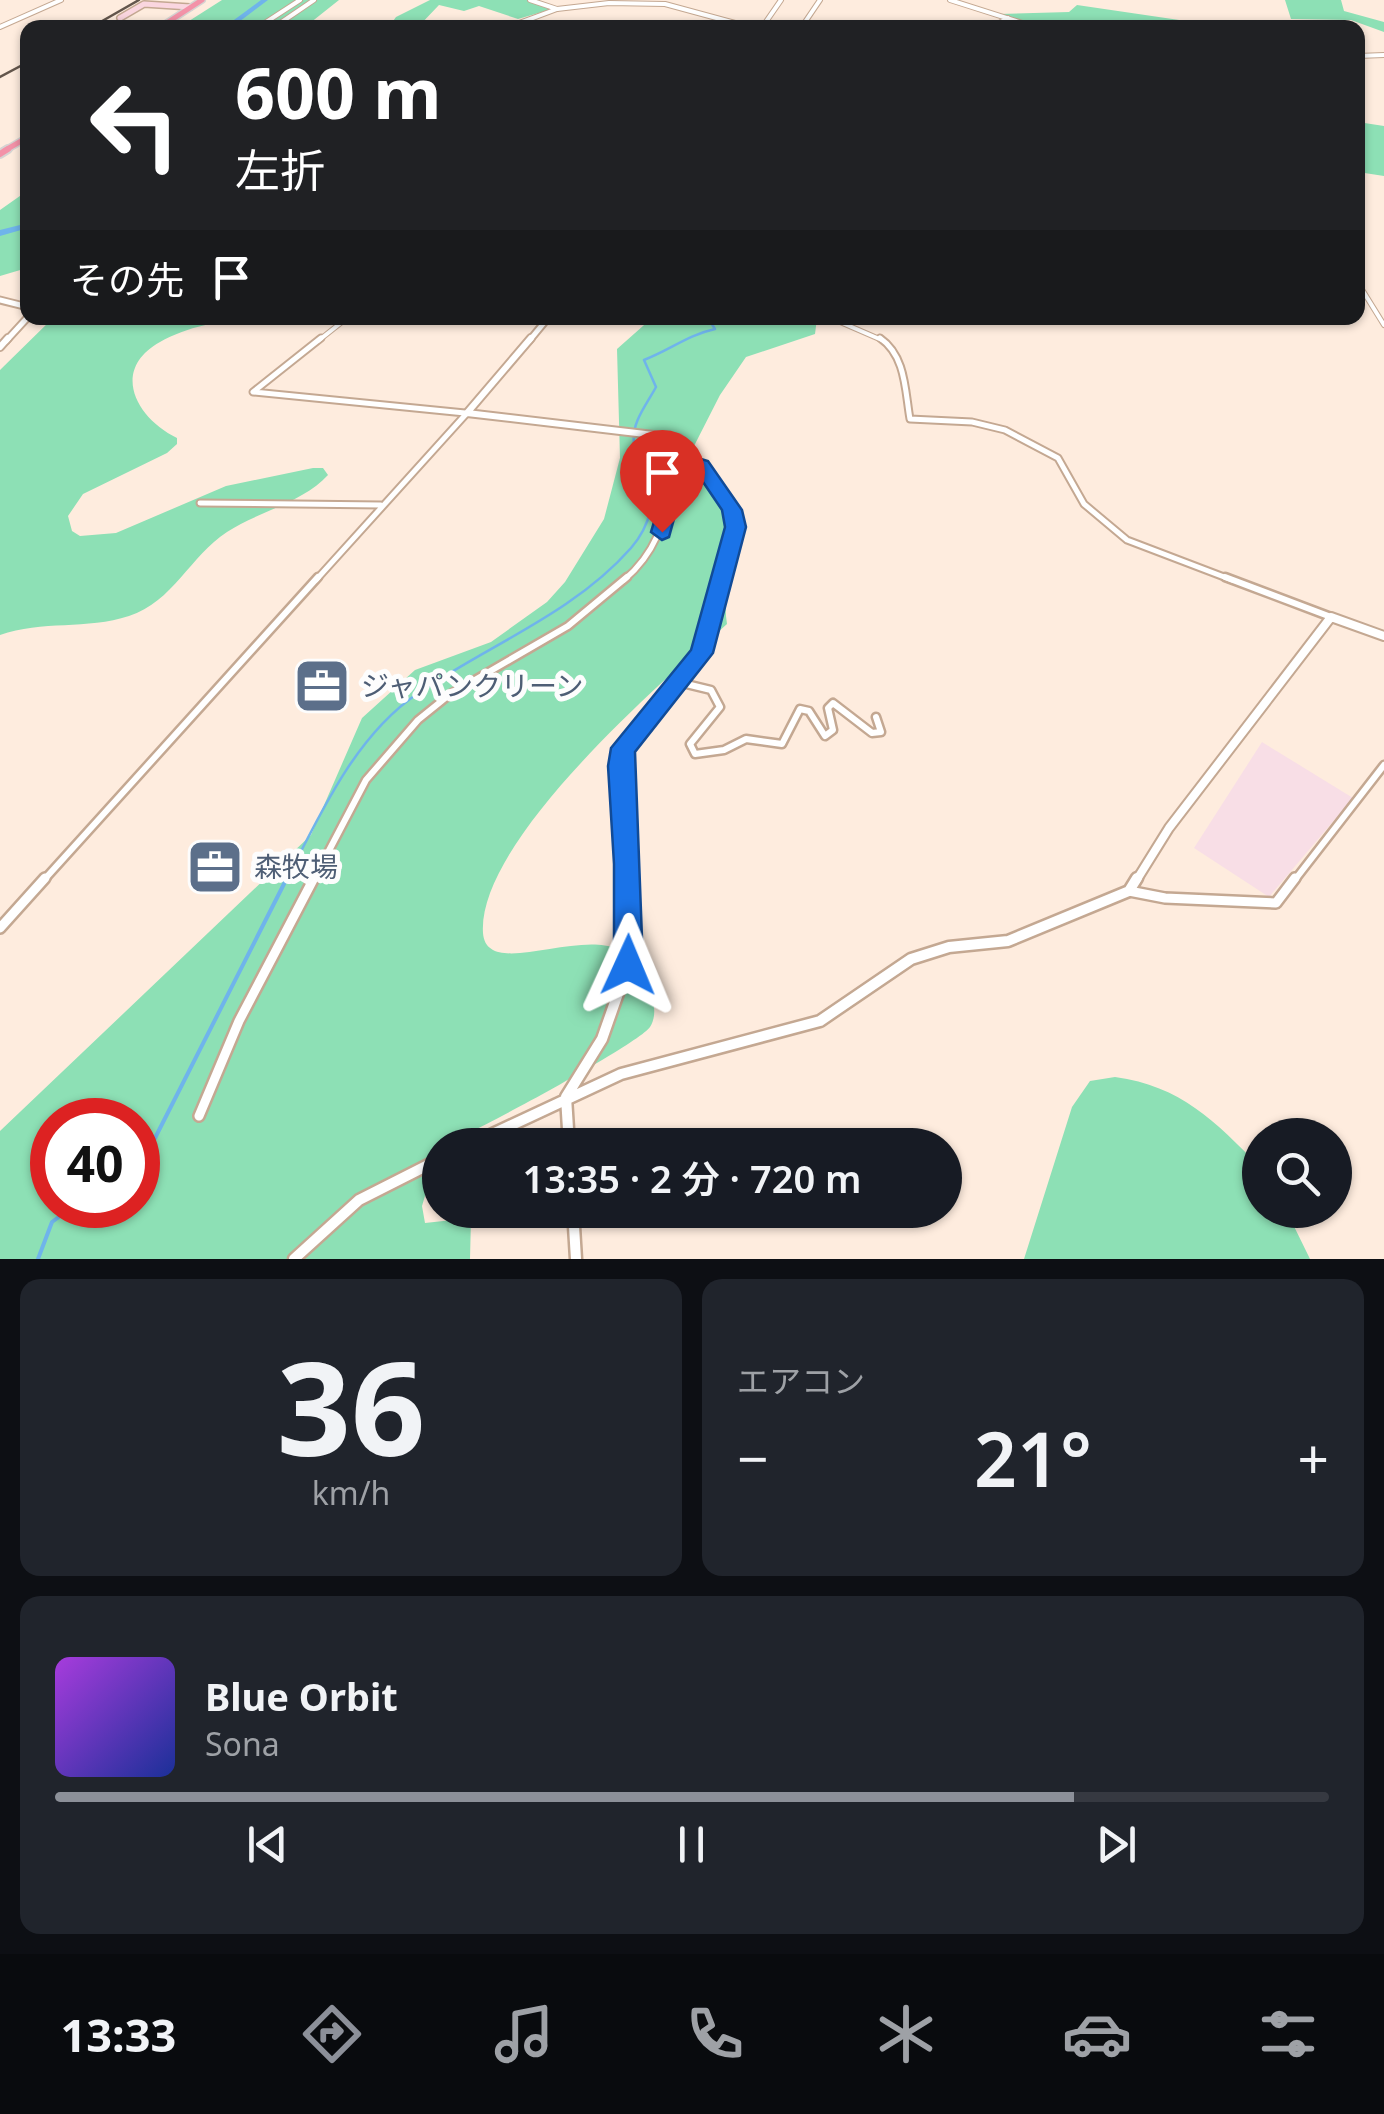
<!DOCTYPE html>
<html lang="ja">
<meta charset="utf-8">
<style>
body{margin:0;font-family:"Noto Sans","Noto Sans JP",sans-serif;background:#20242c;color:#f1f3f6;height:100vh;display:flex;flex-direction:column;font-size:38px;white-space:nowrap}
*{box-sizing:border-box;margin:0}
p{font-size:32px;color:#9ea1a6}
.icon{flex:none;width:55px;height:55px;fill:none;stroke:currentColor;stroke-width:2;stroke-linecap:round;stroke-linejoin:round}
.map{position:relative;height:1259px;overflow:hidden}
.sheet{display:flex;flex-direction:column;gap:20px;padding:20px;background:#0d0f14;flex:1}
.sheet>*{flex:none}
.banner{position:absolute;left:20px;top:20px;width:1345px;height:305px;border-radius:20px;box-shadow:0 2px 8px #0004;background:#202124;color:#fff;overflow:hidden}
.tools{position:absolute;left:1242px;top:1118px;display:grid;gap:20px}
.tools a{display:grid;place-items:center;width:110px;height:110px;border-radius:50%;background:#171b24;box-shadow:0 2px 8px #0004;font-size:50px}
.speed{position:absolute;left:30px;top:1098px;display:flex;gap:20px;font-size:50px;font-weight:700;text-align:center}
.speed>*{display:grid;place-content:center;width:130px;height:130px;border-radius:50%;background:#171b24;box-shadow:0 2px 8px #0004;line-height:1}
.speed .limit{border:15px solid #d22;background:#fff;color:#111}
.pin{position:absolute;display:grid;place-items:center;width:85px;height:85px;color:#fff;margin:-102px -42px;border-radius:50% 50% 50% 0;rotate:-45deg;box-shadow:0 0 10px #0007}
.pin .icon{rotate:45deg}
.me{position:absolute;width:110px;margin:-55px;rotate:1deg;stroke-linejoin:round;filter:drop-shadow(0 0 8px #0008)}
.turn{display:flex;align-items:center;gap:35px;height:210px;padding:0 50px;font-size:45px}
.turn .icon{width:130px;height:130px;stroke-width:2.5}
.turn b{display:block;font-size:70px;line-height:85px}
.then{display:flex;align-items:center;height:95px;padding:0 50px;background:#0003;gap:20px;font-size:38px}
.big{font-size:75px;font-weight:600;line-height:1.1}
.sheet .tile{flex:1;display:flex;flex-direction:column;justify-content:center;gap:15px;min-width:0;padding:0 35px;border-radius:20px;background:#20242c}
.sheet .dial{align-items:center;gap:0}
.dial b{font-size:130px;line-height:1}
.song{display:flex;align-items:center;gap:30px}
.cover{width:120px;height:120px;border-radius:15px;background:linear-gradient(135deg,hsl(280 70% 55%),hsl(230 70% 35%))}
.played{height:10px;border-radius:5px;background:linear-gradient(90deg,#8c9099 80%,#363941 80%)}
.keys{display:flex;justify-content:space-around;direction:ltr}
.heat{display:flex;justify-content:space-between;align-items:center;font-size:55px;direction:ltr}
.sheet .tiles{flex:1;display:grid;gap:20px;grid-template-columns:1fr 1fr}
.tile:last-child{grid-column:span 2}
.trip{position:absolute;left:422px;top:1128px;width:540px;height:100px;border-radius:50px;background:#171b24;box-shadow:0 2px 8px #0004;font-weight:600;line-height:100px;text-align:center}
.tab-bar{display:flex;height:160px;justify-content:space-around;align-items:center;background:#090b0e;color:#9ea1a6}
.tab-bar .icon{width:70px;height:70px}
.tab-bar .on{color:#8c9099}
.tab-bar b{font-size:45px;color:#f1f3f6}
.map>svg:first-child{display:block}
.industrial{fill:#f8dee6}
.green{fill:#8de0b5;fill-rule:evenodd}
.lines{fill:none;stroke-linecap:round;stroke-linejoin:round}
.stream-far1{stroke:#6fb4eb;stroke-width:2.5}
.stream{stroke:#6fb4eb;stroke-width:4}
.river{fill:#6fb4eb;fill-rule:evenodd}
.minor-far3-casing{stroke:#c4a892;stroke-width:6}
.minor-far2-casing{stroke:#c4a892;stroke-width:9}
.minor-far1-casing{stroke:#c4a892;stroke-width:11}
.minor-casing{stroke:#c4a892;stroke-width:14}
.tertiary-far4-casing{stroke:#c4a892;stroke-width:6}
.tertiary-far3-casing{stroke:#c4a892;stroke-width:9}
.tertiary-far2-casing{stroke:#c4a892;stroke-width:10}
.tertiary-far1-casing{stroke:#c4a892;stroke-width:12}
.tertiary-casing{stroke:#c4a892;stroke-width:15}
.secondary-casing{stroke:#c4a892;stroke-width:8}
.trunk-far1-casing{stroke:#d6d3d2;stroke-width:8}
.trunk-casing{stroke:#d6d3d2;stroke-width:10}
.minor-far3{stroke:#fff;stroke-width:4}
.minor-far2{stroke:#fff;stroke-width:5}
.minor-far1{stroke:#fff;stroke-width:6}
.minor{stroke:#fff;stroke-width:9}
.tertiary-far4{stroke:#fff;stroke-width:4}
.tertiary-far3{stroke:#fff;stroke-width:5}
.tertiary-far2{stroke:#fff;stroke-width:6}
.tertiary-far1{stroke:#fff;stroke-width:8}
.tertiary{stroke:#fff;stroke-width:10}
.secondary{stroke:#fad6df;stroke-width:5}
.trunk-far1{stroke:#f392a8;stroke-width:5}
.trunk{stroke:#f392a8;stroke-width:6}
.rail{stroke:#63564c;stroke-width:2.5}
.route{fill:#1a73e8;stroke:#114b97;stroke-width:2.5}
.labels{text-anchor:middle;stroke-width:10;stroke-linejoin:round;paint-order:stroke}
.service-label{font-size:28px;fill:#4e5e75;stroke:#fdfdfd;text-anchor:start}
</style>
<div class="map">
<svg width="1384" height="1259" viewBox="0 0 1384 1259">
<rect width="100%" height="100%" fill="#feecde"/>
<path class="industrial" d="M 1262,742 L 1353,798 L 1269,897 L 1194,848 Z"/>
<path class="green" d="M 222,0 L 299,0 L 254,27 L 178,28 Z
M 303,0 L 339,0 L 305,27 L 258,28 Z
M 430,0 L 529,0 L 552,9 L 518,19 L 479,6 L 464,11 L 439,5 L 418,27 L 388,28 L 396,17 Z
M 1285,0 L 1341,0 L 1344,11 L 1384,22 L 1384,32 L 1351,20 L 1291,19 Z
M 1077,5 L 1186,21 L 1170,28 L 1041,28 L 999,14 L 1069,12 Z
M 1358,122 L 1384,126 L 1384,176 L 1358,172 Z
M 27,191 L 27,268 L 0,276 L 0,210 Z
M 53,318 L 252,318 C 222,320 186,327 160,342 C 110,370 136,418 177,438 L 177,444 L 167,453 L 83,494 L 68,516 L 72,531 L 80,536 L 116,533 L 226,486 L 313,468 L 323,468 L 328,475 C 304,502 257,512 227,532 C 190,556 173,602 129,616 C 87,630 42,620 0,635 L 0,370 Z
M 652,318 L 817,318 L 815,334 L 746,357 L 720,395 L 693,448 L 744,515 C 738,550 721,589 727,624 C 662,682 477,841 483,933 C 487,986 603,913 635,963 C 646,980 662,1008 650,1027 C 640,1043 463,1140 440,1145 L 422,1206 L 425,1223 L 471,1218 L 470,1259 L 0,1259 L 0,1131 L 311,835 L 362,718 L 415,670 L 491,642 L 547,602 L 565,582 L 604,519 L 620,458 L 617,349 ZM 52,1120 L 138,1120 L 138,1205 L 52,1205 Z
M 1115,1077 C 1181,1086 1215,1121 1260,1167 L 1260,1210 L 1286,1210 L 1310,1259 L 1024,1259 L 1072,1107 L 1090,1081 Z"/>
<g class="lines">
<path class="stream-far1" d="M 286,881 C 319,816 355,736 417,694 C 488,645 573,614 631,548 C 650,526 658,497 648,469 C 645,460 636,452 634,443 C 631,423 647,404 656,387 L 644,360 C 670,350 688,335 715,329 L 708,318"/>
<path class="stream" d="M 138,1162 L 153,1142 L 287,878
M 38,1259 L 52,1222 L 75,1205"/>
<path class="river" d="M 261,0 L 268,0 L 231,28 L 223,28 Z
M 28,223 L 28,228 L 0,236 L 0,230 Z"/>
<g class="minor-far3-casing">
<path id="minor-far3" d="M 530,0 L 557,9
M 950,0 L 1038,28
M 763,26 L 781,0
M 257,28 L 300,0
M 273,28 L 314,0
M 801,28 L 820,0
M 875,28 L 877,24 L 886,24
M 990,28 L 1008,18
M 1358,283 L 1384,325
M 831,318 L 884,341
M 318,341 L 347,318"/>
</g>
<g class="minor-far2-casing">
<path id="minor-far2" d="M 321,338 L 253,392 L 465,413
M 880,338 C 906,356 905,391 910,419 L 972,422 L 1005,430 L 1058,458 L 1084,504 L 1127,540 L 1232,580
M 200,503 L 381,505
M 316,580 L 467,413
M 624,580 C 656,553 664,522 674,482 L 701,466"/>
</g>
<g class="minor-far1-casing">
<path id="minor-far1" d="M 1225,577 L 1331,617
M 678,682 L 711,690 L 720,707 L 690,744 L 695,754 L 724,750 L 746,739 L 782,744 L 800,709 L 809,711 L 825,736 L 833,730 L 828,708 L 833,703 L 872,733 L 881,732 L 876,717
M 43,881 L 318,577
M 313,881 L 366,780 L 418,720 L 449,695 L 568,626 L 627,577
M 1294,881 L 1384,765"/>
</g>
<g class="minor-casing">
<path id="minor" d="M 1129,891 L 1165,898 L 1276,903 L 1295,878
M 0,928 L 45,878
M 199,1116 L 239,1021 L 314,878"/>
</g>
<g class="tertiary-far4-casing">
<path id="tertiary-far4" d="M 0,27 L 61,0
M 506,28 L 557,9 L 609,3 L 665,4 L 735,23 L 781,28
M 1358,56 L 1384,55"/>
</g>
<g class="tertiary-far3-casing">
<path id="tertiary-far3" d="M 0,300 L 28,307
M 6,341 L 28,317
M 529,341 L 548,318"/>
</g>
<g class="tertiary-far2-casing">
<path id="tertiary-far2" d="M 0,347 L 8,338
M 467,413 L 679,438 L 735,516 L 724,580
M 467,413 L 531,338"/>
</g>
<g class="tertiary-far1-casing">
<path id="tertiary-far1" d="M 628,881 L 620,766 L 623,748 L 701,653 L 724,577
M 1136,881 L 1169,828 L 1331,617 L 1384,636"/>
</g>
<g class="tertiary-casing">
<path id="tertiary" d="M 469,1145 L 621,1074 L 820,1021 L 911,959 L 949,947 L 1008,941 L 1129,891 L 1137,878
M 569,1145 L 566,1097 L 602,1039 L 628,965 L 628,878
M 573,1210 L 576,1259
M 294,1259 L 359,1200 L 440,1159"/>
</g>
<g class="secondary-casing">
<path id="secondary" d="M 120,18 L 144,4 L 190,7"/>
</g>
<g class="trunk-far1-casing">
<path id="trunk-far1" d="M 159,28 L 202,0
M 4,151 L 28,137"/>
</g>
<g class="trunk-casing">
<path id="trunk" d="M 0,154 L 8,149"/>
</g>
<use href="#minor-far3" class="minor-far3"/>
<use href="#minor-far2" class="minor-far2"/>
<use href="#minor-far1" class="minor-far1"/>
<use href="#minor" class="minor"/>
<use href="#tertiary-far4" class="tertiary-far4"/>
<use href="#tertiary-far3" class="tertiary-far3"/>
<use href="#tertiary-far2" class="tertiary-far2"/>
<use href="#tertiary-far1" class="tertiary-far1"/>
<use href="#tertiary" class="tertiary"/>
<use href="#secondary" class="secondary"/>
<use href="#trunk-far1" class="trunk-far1"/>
<use href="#trunk" class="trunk"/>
<path class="rail" d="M 90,28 L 139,0
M 0,77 L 28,62"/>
</g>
<path class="route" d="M 701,459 L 708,461 L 742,510 L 746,527 L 713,653 L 635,752 L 643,965 L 639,974 L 628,978 L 618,974 L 614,965 L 614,864 L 608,766 L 611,748 L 691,650 L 725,527 L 722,510 L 699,476 L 683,486 L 669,537 L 662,540 L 651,532 L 667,478 Z"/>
<defs>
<g id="office-square" transform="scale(2.875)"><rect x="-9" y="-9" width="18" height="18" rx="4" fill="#5c6f8a" stroke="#fdfdfd"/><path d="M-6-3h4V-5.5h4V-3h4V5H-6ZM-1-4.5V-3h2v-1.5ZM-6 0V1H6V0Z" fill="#fff"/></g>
</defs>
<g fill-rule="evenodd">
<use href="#office-square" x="322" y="686"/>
<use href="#office-square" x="215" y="867"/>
</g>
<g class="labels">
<g class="service-label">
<text x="361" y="696">ジャパンクリーン</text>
<text x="254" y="877">森牧場</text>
</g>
</g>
</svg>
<div class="tools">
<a><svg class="icon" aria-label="search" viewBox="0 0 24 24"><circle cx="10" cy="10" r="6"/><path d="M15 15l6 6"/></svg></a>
</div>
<div class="speed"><div class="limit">40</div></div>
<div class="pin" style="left:662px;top:532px;background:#d93025"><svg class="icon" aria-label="arrive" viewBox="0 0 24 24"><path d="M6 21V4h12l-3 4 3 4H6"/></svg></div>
<svg class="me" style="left:628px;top:965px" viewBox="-20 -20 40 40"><path d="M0-17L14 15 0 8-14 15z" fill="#1a73e8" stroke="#fff" stroke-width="4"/></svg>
<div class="trip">13:35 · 2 分 · 720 m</div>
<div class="banner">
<div class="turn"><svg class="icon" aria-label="left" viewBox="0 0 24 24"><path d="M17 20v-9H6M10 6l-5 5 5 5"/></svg><div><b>600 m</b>左折</div></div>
<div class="then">その先<svg class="icon" aria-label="arrive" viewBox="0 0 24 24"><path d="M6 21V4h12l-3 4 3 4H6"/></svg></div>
</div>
</div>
<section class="sheet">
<div class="tiles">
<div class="tile dial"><b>36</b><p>km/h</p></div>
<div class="tile"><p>エアコン</p>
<div class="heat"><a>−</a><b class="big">21°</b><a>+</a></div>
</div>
<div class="tile">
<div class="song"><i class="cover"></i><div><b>Blue Orbit</b><p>Sona</p></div></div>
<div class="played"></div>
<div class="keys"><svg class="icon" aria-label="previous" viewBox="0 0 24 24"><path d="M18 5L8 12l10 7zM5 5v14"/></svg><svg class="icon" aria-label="pause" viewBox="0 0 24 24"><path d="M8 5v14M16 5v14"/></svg><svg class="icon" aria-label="next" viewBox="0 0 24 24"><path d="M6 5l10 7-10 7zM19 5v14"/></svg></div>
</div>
</div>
</section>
<nav class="tab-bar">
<b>13:33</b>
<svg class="icon on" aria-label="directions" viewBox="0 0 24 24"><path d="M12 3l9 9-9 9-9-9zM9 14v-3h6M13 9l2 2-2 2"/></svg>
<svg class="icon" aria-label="music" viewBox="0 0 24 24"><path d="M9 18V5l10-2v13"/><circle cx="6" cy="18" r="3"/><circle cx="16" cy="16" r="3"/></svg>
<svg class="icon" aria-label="phone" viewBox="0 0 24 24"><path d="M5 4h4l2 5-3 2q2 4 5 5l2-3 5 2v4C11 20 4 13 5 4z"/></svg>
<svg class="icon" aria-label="climate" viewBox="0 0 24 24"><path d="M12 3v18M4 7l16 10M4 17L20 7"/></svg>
<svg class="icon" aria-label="car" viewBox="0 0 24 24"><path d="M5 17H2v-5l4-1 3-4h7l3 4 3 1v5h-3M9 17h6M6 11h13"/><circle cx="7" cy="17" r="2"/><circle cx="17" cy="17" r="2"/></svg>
<svg class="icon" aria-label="filters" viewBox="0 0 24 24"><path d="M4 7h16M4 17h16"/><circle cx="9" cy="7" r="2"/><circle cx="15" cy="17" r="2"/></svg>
</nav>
